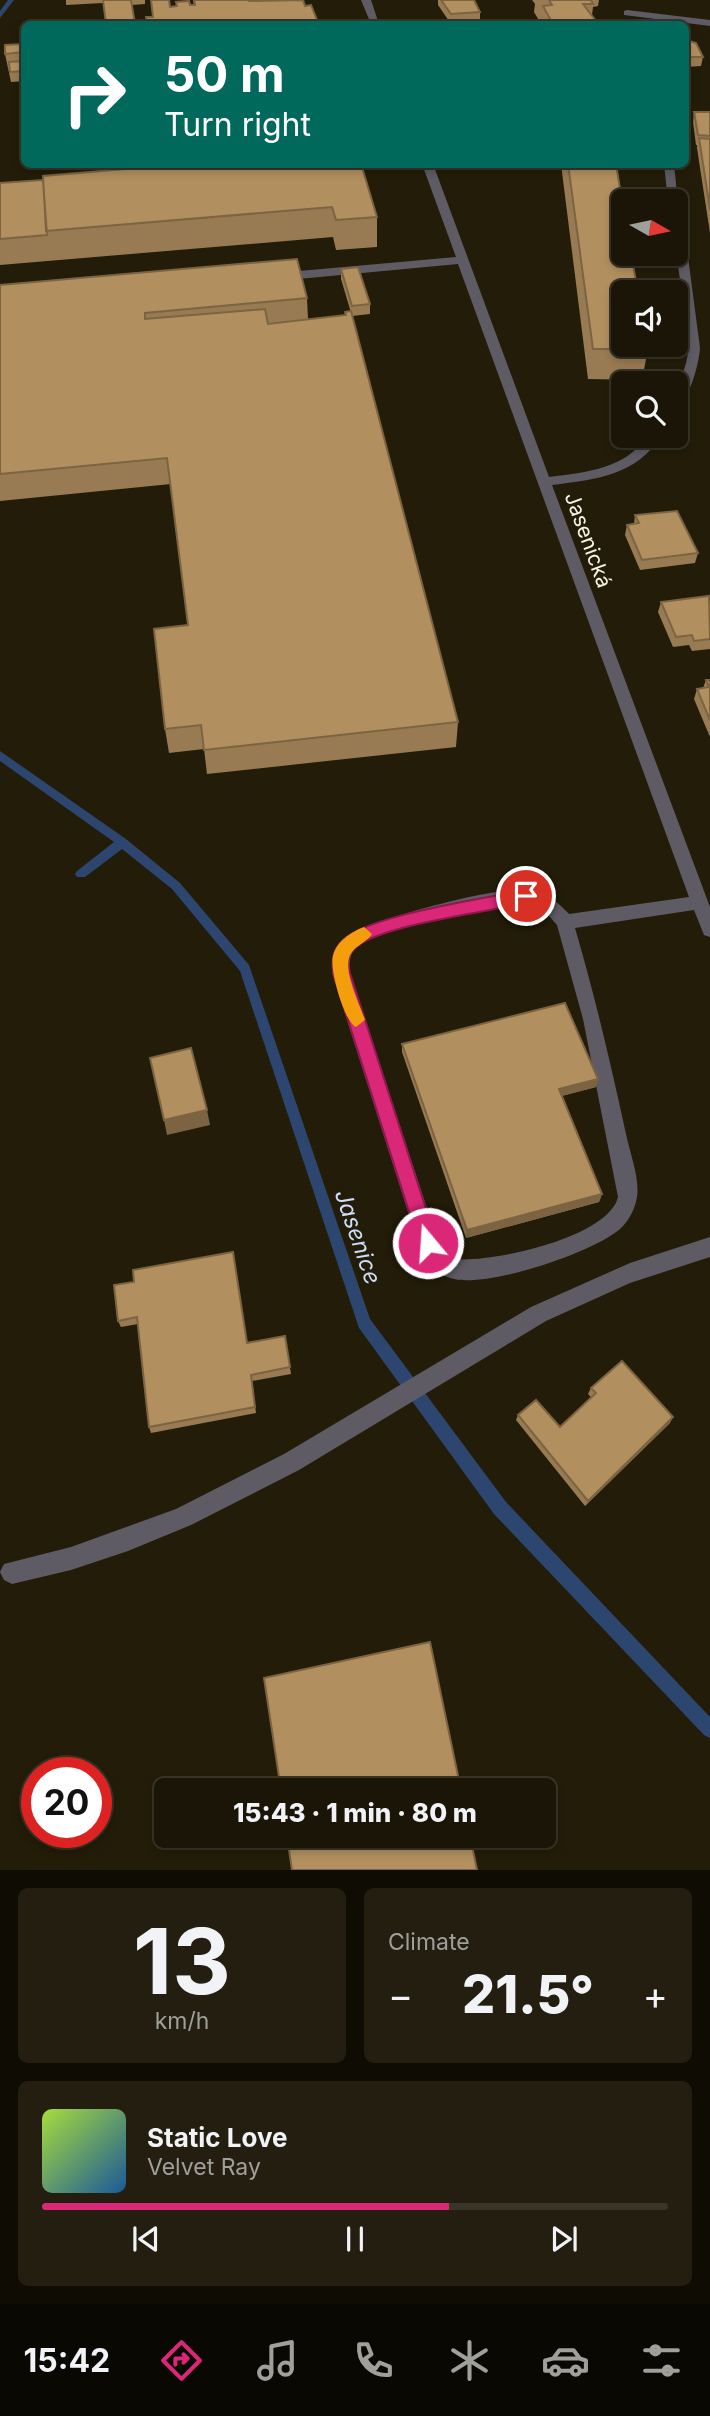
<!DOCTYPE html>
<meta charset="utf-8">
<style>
body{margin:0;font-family:Inter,sans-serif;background:#231e10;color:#f1f3f6;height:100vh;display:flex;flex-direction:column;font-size:26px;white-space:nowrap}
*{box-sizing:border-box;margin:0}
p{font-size:23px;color:#9f9f9b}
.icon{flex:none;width:38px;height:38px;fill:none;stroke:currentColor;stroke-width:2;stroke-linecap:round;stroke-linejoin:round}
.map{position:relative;height:1870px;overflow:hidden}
.side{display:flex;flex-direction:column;gap:18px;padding:18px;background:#0e0c03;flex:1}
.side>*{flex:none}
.banner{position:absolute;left:21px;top:21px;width:668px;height:147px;border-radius:10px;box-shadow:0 4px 10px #0003,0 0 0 2px #383428;background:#00695c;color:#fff;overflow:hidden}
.needle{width:46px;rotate:99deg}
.controls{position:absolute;left:611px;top:189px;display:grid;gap:14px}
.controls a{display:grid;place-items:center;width:77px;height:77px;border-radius:10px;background:#1a1506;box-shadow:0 4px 10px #0003,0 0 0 2px #383428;font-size:35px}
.speed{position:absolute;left:21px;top:1757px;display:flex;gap:14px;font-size:35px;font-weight:700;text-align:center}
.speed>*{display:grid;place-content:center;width:91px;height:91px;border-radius:50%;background:#1a1506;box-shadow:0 4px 10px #0003,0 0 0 2px #383428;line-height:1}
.speed .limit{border:10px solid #d22;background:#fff;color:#111}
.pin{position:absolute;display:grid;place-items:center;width:60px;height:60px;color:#fff;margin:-30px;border:4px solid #fff;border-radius:50%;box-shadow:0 2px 7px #0007}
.me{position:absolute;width:77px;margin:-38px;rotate:342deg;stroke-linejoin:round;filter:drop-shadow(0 0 5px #0008)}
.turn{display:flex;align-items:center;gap:24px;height:147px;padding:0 28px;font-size:32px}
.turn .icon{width:91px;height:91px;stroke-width:2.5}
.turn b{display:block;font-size:49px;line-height:60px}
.big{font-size:52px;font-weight:800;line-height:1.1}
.side .card{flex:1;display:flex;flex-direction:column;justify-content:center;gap:10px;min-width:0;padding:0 24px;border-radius:10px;background:#231e10}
.side .dial{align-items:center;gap:0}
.dial b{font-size:91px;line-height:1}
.song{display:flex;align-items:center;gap:21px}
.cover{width:84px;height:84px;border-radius:10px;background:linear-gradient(135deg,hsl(80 70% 55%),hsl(210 70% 35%))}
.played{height:7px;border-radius:4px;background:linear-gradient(90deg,#db2777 65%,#383428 65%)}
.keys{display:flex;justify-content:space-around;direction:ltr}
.heat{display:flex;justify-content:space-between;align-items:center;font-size:38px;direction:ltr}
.side .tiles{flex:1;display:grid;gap:18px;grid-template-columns:1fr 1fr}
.card:last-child{grid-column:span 2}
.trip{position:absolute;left:154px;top:1778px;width:402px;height:70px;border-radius:10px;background:#1a1506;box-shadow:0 4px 10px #0003,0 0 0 2px #383428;font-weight:800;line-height:70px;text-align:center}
.menu{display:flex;height:112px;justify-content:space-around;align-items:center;background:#0a0802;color:#9f9f9b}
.menu .icon{width:49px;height:49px}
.menu .on{color:#db2777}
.menu b{font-size:32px;color:#f1f3f6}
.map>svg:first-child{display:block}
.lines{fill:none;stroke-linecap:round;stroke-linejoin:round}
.stream{fill:#2d466f;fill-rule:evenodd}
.minor{fill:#5f5b65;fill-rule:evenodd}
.wall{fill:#987b52}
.shaded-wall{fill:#7c6442}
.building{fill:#b18f5f;stroke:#7c6442;stroke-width:2}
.route{fill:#db2777;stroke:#8e194d;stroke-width:2}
.slow{fill:#f59e0b}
.labels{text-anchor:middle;stroke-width:7;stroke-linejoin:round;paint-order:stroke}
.street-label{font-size:21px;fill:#f6f3e6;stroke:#221c08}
.water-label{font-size:23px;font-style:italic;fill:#cddefa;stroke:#221c08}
</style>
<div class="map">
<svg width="710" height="1870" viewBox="0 0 710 1870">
<rect width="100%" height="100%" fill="#221c08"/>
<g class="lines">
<path class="stream" d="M 8,0 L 14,0 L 0,18 L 0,11 Z
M 0,751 L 126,839 L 180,883 L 249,965 L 370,1319 L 506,1502 L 710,1717 L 710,1738 L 704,1735 L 494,1514 L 359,1328 L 240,971 L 172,889 L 122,849 L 85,877 L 77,877 L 75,874 L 77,871 L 114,842 L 0,761 Z"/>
<path class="minor" d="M 361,0 L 371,0 L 379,24 L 371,24 Z
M 627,10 L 710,20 L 710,26 L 624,15 L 624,11 Z
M 422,164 L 433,164 L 549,477 C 588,472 624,469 648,436 L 662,436 C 634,476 598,479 552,485 L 710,907 L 710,937 L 704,935 L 694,910 L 575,928 C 595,996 611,1065 626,1134 C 630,1153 640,1179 637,1197 C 635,1209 629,1221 620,1229 C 592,1253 490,1287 454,1279 C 435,1275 425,1260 418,1243 L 332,973 C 332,961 333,947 343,939 C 364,921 504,884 529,890 C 547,894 557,901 569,914 L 689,897 L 458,264 L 277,281 L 271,277 L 277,273 L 456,257 ZM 526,903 L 543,909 L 557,925 L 583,1019 L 618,1197 C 608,1238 491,1263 454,1259 L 437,1239 L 350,973 C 350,966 349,957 353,952 C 372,925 492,908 526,903 Z
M 664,164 L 674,164 L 678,203 L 668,201 Z
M 676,208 L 682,211 L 700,348 C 699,363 690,400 676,406 C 674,385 688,370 688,349 C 687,301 671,255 676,208 Z
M 710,1237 L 710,1257 L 630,1283 L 546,1321 L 299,1470 L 191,1525 L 128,1551 L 71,1570 L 12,1584 L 4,1580 L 0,1572 L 4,1564 L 71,1547 L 176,1509 L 284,1454 L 531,1307 L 630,1263 Z"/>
</g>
<path class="wall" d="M 66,0 L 145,0 L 145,4 L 132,5 L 103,3 L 66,5 Z
M 193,0 L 249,0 L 249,1 L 305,6 L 317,20 L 317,24 L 147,24 L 146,17 L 153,17 L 170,7 L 194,5 Z
M 438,0 L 474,0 L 480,12 L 480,22 L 451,24 L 438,5 Z
M 532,0 L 599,0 L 598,6 L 593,7 L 592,15 L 596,21 L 596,24 L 541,24 L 534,12 L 535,4 Z
M 686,40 L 703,57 L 701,66 L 686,67 Z
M 24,44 L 24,81 L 11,82 L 5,54 Z
M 694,112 L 710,112 L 710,233 L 697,148 L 697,145 L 696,145 L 693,122 Z
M 184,164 L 377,217 L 377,247 L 336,250 L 333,237 L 0,265 L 0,183 L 43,180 Z
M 561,164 L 617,164 L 623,254 L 634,255 L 633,265 L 623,292 L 648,349 L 642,380 L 588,379 Z
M 341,269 L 370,304 L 370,314 L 352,316 L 341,279 Z
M 0,285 L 307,298 L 308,319 L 345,315 L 345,312 L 458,722 L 456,747 L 207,774 L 204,749 L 169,753 L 165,729 L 188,625 L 171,484 L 0,501 Z
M 635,515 L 698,553 L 695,563 L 640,570 L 625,535 L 627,525 L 634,524 Z
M 710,597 L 710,649 L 692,651 L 689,645 L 673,647 L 658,612 L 661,602 Z
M 706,680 L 710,680 L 710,737 L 694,699 L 697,689 L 703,688 Z
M 402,1044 L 596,1087 L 562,1096 L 602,1194 L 599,1202 L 466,1238 L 402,1052 Z
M 114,1285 L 247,1342 L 285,1336 L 291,1374 L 252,1381 L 256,1413 L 151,1433 L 149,1427 L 138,1324 L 121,1327 L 118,1321 Z
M 591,1388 L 670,1423 L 585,1506 L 516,1420 L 518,1415 L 560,1427 L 591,1397 L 588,1394 Z"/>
<path class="shaded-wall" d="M 598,1079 L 596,1087 L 557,1097 L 559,1089 Z
M 207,1110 L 210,1125 L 167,1135 L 164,1120 Z
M 602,1194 L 599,1202 L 466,1238 L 467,1230 Z
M 673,1417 L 670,1423 L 585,1506 L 588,1501 Z"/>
<path class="building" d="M 103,0 L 131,0 L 135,24 L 106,24 Z
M 151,0 L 169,0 L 170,7 L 177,6 L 176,2 L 189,1 L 190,5 L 195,5 L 194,0 L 249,0 L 249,1 L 303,0 L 305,6 L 311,5 L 317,20 L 256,24 L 147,24 L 146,17 L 153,17 Z
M 441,0 L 474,0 L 480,12 L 451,14 Z
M 549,0 L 591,0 L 593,4 L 583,4 L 596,21 L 593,21 L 595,24 L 553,24 L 543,6 L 552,5 Z
M 653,22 L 679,22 L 679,24 L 654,24 Z
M 686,40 L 696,43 L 703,57 L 686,57 Z
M 24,44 L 24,52 L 5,54 L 5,45 Z
M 24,61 L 24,71 L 10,72 L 9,62 Z
M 694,112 L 710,112 L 710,136 L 698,135 Z
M 699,138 L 710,139 L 710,209 Z
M 184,164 L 361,164 L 377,217 L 336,220 L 332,207 L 46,231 L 43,176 Z
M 568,164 L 616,164 L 620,189 L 623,189 L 623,254 L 634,254 L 634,255 L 631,255 L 638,292 L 641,292 L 623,292 L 623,345 L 647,345 L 648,349 L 593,349 Z
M 43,180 L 47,235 L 0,239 L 0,183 Z
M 297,259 L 307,298 L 145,313 L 145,319 L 265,309 L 268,324 L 346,315 L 345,312 L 351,311 L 458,722 L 204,750 L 201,725 L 165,729 L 154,629 L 188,625 L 167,458 L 0,474 L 0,285 Z
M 358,267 L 370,304 L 352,306 L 341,269 Z
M 677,511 L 698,553 L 642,560 L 627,525 L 639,523 L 635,515 Z
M 709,596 L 710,639 L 694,641 L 692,635 L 676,637 L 661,602 Z
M 706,680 L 710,680 L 710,720 L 697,689 L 709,687 Z
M 565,1003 L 598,1079 L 559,1089 L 602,1194 L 467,1230 L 402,1044 Z
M 191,1048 L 207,1110 L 164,1120 L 150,1058 Z
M 233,1252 L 247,1343 L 285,1336 L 290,1367 L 251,1375 L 255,1407 L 149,1427 L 137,1317 L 118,1321 L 114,1285 L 134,1282 L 133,1270 Z
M 622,1361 L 673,1417 L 588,1501 L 518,1415 L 536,1400 L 560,1427 L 596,1393 L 591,1388 Z
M 430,1642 L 461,1790 L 281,1790 L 264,1678 Z
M 287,1836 L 470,1836 L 477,1870 L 292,1870 Z"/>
<path class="route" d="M 526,890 L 534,896 L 531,901 C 493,913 372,924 351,952 C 347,959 349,966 350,973 L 437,1243 L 435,1249 L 428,1252 L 422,1249 L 419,1243 L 333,973 C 332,961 332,953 340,943 C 360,916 488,898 526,890 Z"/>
<path class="slow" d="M 364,927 L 372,934 C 367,942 358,944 352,952 C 340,967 360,1004 365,1020 L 356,1027 C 345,1023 329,969 333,956 C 336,942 351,932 364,927 Z"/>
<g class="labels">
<g class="street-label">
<text transform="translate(588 540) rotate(70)" y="7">Jasenická</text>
</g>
<g class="water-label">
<text transform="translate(358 1237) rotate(71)" y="8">Jasenice</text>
</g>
</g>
</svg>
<div class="controls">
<a><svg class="needle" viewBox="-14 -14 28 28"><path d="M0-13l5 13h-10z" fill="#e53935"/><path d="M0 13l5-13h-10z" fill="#9f9f9b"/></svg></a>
<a><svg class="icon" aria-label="sound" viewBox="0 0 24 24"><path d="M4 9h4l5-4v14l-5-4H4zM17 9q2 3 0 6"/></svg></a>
<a><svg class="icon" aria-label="search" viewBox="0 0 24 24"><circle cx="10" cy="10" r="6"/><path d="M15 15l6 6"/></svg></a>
</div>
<div class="speed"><div class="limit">20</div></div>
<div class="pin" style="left:526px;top:896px;background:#d93025"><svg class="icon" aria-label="arrive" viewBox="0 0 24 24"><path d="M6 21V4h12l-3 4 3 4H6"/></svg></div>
<svg class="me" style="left:428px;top:1243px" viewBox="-20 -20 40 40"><circle r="17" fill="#db2777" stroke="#fff" stroke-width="3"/><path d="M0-11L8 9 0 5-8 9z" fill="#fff"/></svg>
<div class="trip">15:43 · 1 min · 80 m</div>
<div class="banner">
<div class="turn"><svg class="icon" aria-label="right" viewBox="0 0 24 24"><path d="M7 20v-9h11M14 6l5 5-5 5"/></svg><div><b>50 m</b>Turn right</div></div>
</div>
</div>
<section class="side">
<div class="tiles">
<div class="card dial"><b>13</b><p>km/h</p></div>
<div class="card"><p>Climate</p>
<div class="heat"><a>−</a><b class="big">21.5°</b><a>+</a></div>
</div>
<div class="card">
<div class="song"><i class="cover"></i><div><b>Static Love</b><p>Velvet Ray</p></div></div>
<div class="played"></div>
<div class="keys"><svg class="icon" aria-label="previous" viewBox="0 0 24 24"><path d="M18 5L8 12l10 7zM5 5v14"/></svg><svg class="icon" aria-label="pause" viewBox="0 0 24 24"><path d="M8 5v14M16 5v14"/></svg><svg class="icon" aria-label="next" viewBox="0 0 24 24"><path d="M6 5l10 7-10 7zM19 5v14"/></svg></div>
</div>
</div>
</section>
<nav class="menu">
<b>15:42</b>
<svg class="icon on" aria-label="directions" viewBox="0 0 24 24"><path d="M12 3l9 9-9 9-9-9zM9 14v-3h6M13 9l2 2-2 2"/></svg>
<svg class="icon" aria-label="music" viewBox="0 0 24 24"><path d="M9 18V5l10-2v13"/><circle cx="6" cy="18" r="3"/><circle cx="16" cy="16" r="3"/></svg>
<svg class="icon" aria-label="phone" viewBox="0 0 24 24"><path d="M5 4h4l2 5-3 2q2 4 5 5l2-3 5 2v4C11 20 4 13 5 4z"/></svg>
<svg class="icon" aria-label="climate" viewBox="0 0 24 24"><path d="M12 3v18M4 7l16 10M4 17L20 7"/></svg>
<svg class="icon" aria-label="car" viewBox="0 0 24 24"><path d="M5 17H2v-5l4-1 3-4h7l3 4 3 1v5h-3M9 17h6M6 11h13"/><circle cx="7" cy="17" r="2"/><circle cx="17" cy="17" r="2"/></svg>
<svg class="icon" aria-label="filters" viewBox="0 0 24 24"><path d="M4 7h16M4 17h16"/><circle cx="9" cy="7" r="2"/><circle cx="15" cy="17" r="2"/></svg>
</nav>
